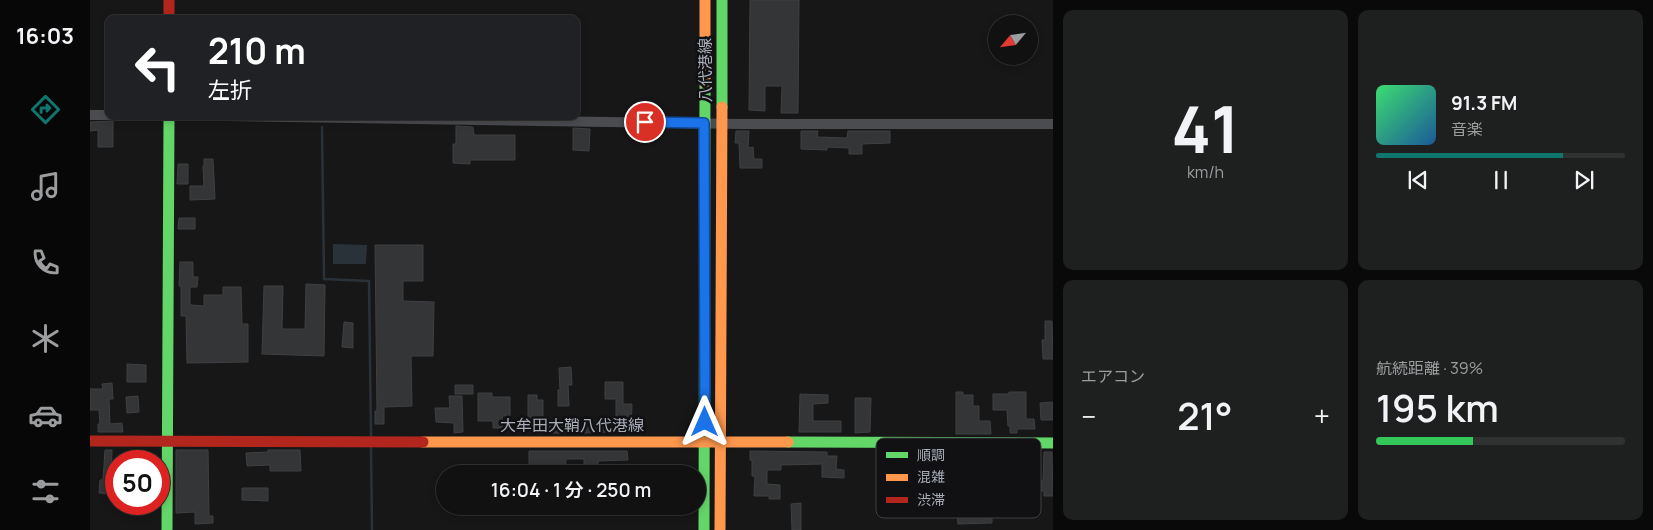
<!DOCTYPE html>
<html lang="ja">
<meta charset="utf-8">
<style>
body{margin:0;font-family:Manrope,"Noto Sans JP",sans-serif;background:#1e1f1f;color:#f1f3f6;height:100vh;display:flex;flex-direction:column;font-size:19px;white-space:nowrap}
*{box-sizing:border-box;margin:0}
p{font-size:16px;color:#9c9d9f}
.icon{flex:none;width:28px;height:28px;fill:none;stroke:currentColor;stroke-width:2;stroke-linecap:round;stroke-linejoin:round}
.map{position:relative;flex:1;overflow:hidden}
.details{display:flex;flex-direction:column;gap:10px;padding:10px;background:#090909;width:600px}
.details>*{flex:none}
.top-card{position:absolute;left:15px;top:15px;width:475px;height:105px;border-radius:10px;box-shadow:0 2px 8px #0003,0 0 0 1px #303131;background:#202124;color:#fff;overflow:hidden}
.needle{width:32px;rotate:241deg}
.buttons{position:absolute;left:898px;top:15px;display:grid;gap:10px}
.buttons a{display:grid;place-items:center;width:50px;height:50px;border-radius:50%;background:#111;box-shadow:0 2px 8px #0003,0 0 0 1px #303131;font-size:25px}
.speed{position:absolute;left:15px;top:450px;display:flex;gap:10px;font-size:25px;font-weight:700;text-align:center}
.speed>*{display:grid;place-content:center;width:65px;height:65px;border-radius:50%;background:#111;box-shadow:0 2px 8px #0003,0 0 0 1px #303131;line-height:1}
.speed .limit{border:8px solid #d22;background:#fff;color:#111}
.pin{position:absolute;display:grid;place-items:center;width:42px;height:42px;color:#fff;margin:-21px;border:2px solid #fff;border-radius:50%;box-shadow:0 1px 5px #0007}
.me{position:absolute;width:55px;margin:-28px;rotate:0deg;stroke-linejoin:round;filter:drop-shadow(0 0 4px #0008)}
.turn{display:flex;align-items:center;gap:18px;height:105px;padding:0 20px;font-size:22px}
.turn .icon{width:65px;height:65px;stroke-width:2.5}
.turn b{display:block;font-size:35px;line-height:42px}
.big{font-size:38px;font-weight:600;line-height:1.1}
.details .tile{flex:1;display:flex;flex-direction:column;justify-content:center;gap:8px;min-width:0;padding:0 18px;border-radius:10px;background:#1e1f1f}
.details .dial{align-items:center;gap:0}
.dial b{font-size:65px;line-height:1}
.song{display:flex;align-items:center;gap:15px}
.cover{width:60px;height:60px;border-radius:8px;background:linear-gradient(135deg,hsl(140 70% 55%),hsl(210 70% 35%))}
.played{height:5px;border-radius:2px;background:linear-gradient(90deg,#0f766e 75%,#303131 75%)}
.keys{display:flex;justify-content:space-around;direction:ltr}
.heat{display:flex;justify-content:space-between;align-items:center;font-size:28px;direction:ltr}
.charge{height:8px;border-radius:4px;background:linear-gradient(90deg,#34c759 39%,#303131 0)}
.details .tiles{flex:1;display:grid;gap:10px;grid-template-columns:repeat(2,1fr)}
.trip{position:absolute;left:346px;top:465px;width:270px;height:50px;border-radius:25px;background:#111;box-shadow:0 2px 8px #0003,0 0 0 1px #303131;font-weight:600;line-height:50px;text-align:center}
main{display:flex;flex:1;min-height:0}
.menu{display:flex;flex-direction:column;width:90px;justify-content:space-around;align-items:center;background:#070707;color:#9c9d9f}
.menu .icon{width:35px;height:35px}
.menu .on{color:#0f766e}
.menu b{font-size:22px;color:#f1f3f6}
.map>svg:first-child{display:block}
.water{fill:#2a3239}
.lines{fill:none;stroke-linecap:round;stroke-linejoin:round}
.stream{stroke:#2a3239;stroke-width:2.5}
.building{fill:#343537;stroke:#3f4043}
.street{stroke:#4b4c50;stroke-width:10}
.fast{stroke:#63d668;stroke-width:11}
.slow{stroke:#ff974d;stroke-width:11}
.jam{stroke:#b3261e;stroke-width:11}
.route-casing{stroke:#114b97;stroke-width:12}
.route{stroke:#1a73e8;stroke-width:9}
.labels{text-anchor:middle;stroke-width:5;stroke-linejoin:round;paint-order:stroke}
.street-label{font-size:16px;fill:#a8adb8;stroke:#111113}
.key{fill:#111113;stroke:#3e4045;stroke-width:1}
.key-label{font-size:14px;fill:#a8adb8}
</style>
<main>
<nav class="menu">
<b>16:03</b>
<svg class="icon on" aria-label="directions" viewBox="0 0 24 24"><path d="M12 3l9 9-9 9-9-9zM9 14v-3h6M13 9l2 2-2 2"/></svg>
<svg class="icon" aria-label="music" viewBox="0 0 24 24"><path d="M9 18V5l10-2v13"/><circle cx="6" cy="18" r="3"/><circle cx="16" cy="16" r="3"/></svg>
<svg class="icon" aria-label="phone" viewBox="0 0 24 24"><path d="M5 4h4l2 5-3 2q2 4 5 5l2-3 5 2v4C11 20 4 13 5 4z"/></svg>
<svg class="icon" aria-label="climate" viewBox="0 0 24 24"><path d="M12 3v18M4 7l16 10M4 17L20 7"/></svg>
<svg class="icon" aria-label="car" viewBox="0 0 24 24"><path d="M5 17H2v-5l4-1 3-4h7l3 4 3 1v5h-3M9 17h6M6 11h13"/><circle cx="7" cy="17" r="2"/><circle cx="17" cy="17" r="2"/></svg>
<svg class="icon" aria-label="filters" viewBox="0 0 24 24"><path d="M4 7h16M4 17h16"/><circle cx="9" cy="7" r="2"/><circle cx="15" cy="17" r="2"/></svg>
</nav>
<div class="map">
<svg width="963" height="530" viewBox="0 0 963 530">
<rect width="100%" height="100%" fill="#171717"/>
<path class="water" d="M 243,244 L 277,245 L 276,264 L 243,264 Z"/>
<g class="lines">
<path class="stream" d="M 232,127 L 234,279 L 279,281 L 281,436
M 281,447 L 282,530"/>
</g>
<path class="building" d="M 660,0 L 709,0 L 708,113 L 691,113 L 692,86 L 675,86 L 675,111 L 659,110 Z
M 23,121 L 23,147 L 8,147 L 8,130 L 0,131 L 0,122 Z
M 366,126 L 383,127 L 384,135 L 425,135 L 425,160 L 380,160 L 380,164 L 363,163 L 363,144 L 366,144 Z
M 483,128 L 500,129 L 499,151 L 483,150 Z
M 646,131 L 659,131 L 658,148 L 663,147 L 664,159 L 672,159 L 672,168 L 650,168 L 649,143 L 645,143 Z
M 711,131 L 728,131 L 727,137 L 757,138 L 758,131 L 800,131 L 800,143 L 772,144 L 772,154 L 759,154 L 759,148 L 737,147 L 737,150 L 711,149 Z
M 114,159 L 123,159 L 125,199 L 100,200 L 100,186 L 114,186 L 113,166 L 114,166 Z
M 88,164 L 98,164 L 98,184 L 87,184 Z
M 89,218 L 105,218 L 105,229 L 88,229 Z
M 285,245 L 333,245 L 333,281 L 313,281 L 313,301 L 344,302 L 343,356 L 321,356 L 322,406 L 294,407 L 294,424 L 285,424 L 285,411 L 287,411 Z
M 90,262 L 103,262 L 103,277 L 108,277 L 107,287 L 100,287 L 100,305 L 114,306 L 114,295 L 133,295 L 133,287 L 151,287 L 152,324 L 158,324 L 158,362 L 97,363 L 96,316 L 91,316 L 91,286 L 89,286 Z
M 216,284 L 235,285 L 234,356 L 172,354 L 174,286 L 193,286 L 192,329 L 215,329 Z
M 955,321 L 962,321 L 963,359 L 953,359 L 952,340 L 955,340 Z
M 254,322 L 263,323 L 263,348 L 252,347 Z
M 37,364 L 56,365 L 56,382 L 37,382 Z
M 481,367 L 482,385 L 478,385 L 479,406 L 468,406 L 468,390 L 470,390 L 469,368 Z
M 515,382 L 533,382 L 533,404 L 542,404 L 541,431 L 494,433 L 494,425 L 506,425 L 506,421 L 526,419 L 526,399 L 515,399 Z
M 22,383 L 23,399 L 19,399 L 20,424 L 32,423 L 33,432 L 8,432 L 8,424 L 10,424 L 9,410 L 0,410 L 0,389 L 13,389 L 12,384 Z
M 365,385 L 383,385 L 383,394 L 365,394 Z
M 866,392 L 873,392 L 873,395 L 883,395 L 883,406 L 889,406 L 889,421 L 900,421 L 901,434 L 866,434 Z
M 919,392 L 936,392 L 936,419 L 944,419 L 945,429 L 927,429 L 927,433 L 920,433 L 920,426 L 918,426 L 917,410 L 903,410 L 903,394 L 919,394 Z
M 388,393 L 402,393 L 402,397 L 420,397 L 420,416 L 412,416 L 413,428 L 403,428 L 403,421 L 388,421 Z
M 710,394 L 738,395 L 738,403 L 723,404 L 723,421 L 751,421 L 751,432 L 709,432 Z
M 438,395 L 447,395 L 447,400 L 453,400 L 453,423 L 477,423 L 477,433 L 444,433 L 444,427 L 433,428 L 433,418 L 438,418 Z
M 48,396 L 49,412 L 37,413 L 36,397 Z
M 359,396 L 372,396 L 373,432 L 364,433 L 364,423 L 346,422 L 345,408 L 360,408 Z
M 765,398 L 781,398 L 780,432 L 765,433 Z
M 963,402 L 963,420 L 951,420 L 950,403 Z
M 15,450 L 22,450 L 21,481 L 23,481 L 23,494 L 9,493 L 10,480 L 13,480 Z
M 86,450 L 118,450 L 119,516 L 123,516 L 123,523 L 105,524 L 105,512 L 86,513 Z
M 178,450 L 210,450 L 211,471 L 180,471 L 180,465 L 157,466 L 156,453 L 178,452 Z
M 439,451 L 537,451 L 538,460 L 508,461 L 508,474 L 494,474 L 494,459 L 476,459 L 475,474 L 439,473 Z
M 660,451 L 737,452 L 737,456 L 747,456 L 746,469 L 754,470 L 754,478 L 732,477 L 732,464 L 691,465 L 691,470 L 677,470 L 677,484 L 690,485 L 690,499 L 679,499 L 679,496 L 664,496 L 665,476 L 662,476 L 662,460 L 660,460 Z
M 874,452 L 887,452 L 888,483 L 906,483 L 906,474 L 920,473 L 920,454 L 927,454 L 935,455 L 934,480 L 953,481 L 954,452 L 962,452 L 963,496 L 954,496 L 954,491 L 934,491 L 934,508 L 935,508 L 936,517 L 921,517 L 920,506 L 902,506 L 902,523 L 868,524 L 867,514 L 880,514 L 879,481 L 870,481 L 871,454 L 874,454 Z
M 152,488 L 178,488 L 178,501 L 152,500 Z
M 711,503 L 711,530 L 702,530 L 701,504 Z"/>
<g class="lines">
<path class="street" d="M 0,115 L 19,115
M 135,116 L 651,124 L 963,124"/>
<path class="fast" d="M 632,107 L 632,0
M 698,442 L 963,443
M 77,530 L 79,116
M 614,530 L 615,83"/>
<path class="slow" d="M 615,83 L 615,0
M 333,442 L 698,442
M 630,530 L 632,107"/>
<path class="jam" d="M 79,0 L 79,19
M 0,441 L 333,442"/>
</g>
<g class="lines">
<g class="route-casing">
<path id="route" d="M 555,122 L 614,123 L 615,422"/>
</g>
<use href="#route" class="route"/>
</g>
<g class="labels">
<g class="street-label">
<text transform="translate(615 70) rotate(-90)" y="6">八代港線</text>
<text x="482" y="431">大牟田大鞘八代港線</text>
</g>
</g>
<rect x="786" y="438" width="165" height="80" rx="8" class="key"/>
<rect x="796" y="452" width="22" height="6" fill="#63d668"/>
<rect x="796" y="474" width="22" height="7" fill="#ff974d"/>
<rect x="796" y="497" width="22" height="6" fill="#b3261e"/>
<g class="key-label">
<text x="827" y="460">順調</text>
<text x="827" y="482">混雑</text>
<text x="827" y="505">渋滞</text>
</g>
</svg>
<div class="buttons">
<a><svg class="needle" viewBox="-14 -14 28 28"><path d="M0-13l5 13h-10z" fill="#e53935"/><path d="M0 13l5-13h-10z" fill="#9c9d9f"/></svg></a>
</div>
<div class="speed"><div class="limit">50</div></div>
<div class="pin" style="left:555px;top:122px;background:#d93025"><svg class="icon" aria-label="arrive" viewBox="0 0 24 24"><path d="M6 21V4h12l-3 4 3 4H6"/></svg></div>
<svg class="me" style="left:615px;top:422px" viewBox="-20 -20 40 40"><path d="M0-17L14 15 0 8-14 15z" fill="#1a73e8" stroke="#fff" stroke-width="4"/></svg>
<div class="trip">16:04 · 1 分 · 250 m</div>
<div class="top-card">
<div class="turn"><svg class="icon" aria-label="left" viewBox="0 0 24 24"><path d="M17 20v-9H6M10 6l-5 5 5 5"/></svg><div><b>210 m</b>左折</div></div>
</div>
</div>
<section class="details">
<div class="tiles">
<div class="tile dial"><b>41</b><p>km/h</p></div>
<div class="tile">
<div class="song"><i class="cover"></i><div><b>91.3 FM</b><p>音楽</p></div></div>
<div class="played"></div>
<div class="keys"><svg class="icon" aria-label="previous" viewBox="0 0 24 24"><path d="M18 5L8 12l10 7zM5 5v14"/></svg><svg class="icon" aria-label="pause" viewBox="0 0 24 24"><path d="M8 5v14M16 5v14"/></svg><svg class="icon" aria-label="next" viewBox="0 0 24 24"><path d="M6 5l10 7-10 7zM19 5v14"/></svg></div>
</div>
<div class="tile"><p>エアコン</p>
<div class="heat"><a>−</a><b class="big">21°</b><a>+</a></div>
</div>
<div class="tile"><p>航続距離 · 39%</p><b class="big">195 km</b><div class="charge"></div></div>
</div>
</section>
</main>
